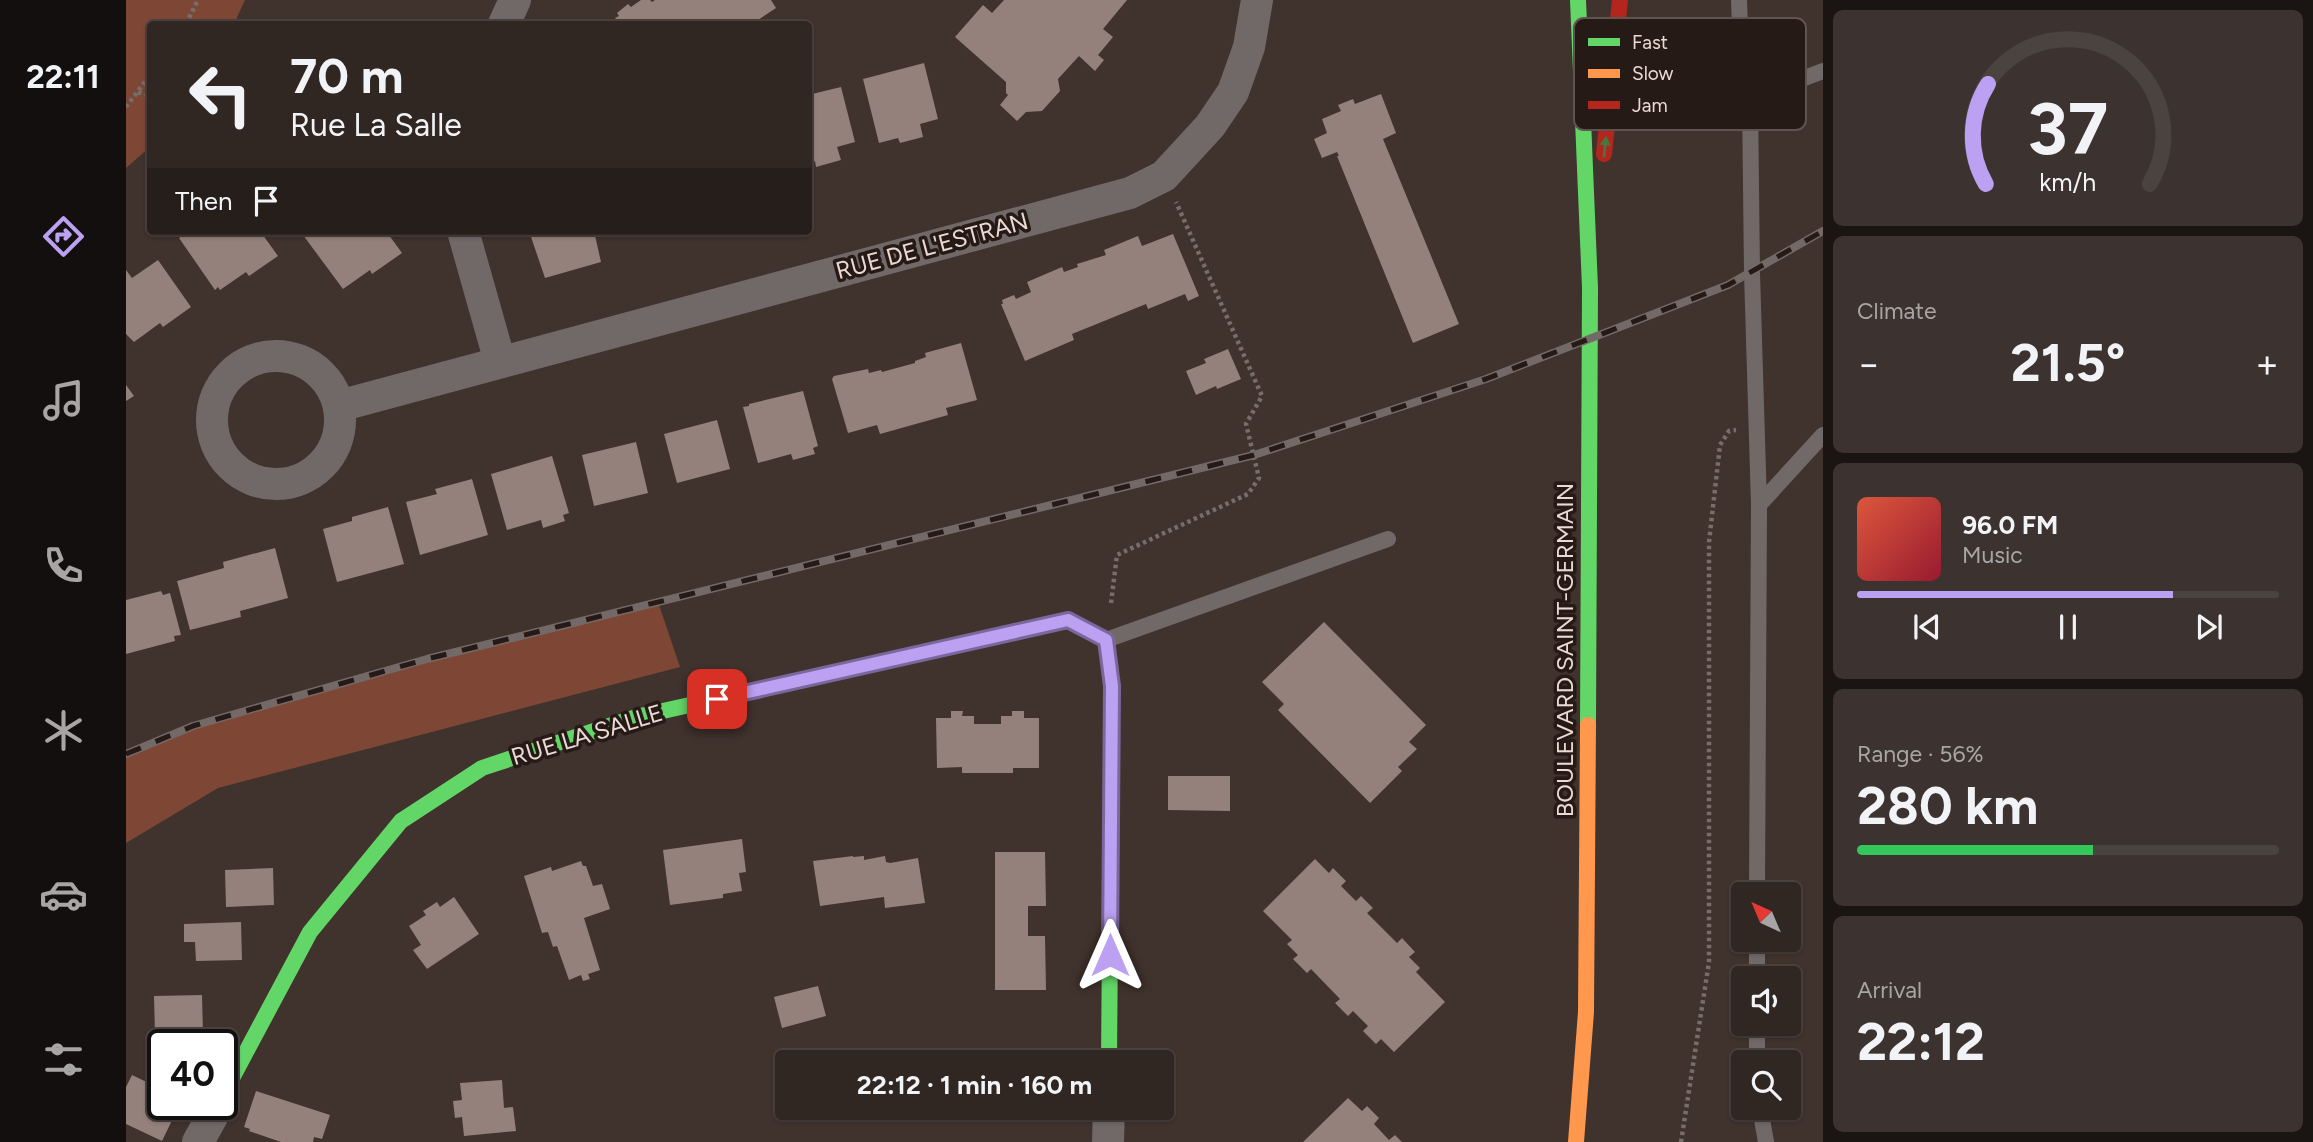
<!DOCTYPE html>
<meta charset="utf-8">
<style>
body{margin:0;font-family:Figtree,sans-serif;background:#3c322f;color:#f1f3f6;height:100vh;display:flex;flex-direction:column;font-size:26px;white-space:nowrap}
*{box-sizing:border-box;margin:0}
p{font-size:23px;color:#a8a5a5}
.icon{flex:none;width:38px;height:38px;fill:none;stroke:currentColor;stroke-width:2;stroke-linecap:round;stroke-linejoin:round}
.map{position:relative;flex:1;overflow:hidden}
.panel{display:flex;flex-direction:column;gap:10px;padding:10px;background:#1a1513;width:490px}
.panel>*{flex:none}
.banner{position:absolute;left:21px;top:21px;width:665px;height:214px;border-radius:7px;box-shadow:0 2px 5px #0004,0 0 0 2px #4b4340;background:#302622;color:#f1f3f6;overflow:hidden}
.needle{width:46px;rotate:316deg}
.buttons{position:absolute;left:1605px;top:882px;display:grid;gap:14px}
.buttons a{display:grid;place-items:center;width:70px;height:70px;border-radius:7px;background:#302622;box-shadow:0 2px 5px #0004,0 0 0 2px #4b4340;font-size:35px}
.speed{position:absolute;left:21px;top:1029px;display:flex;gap:14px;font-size:35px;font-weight:700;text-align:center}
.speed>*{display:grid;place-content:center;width:91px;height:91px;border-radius:50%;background:#302622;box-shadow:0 2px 5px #0004,0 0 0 2px #4b4340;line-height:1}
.speed .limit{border:4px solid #111;border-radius:10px;background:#fff;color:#111}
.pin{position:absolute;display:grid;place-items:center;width:60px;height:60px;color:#fff;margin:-30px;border-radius:14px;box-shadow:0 4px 10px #0006}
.me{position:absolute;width:77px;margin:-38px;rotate:0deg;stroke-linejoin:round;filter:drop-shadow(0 0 5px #0008)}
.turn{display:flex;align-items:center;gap:24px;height:147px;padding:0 28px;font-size:32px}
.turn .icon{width:91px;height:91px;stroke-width:2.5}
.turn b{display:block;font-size:49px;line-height:60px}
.then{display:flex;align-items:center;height:66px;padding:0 28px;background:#0003;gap:14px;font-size:26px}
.big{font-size:52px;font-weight:700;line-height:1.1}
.panel .widget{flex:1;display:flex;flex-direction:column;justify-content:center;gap:10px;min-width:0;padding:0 24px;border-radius:10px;background:#3c322f}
.panel .dial{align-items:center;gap:0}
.dial svg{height:182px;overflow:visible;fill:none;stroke:#4b4340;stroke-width:7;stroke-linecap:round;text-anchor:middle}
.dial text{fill:#f1f3f6;stroke:none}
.song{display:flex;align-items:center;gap:21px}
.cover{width:84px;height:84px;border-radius:10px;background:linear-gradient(135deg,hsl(10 70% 55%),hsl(350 70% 35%))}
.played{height:7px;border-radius:4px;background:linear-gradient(90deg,#bca0f2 75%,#4b4340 75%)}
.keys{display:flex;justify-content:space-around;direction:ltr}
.heat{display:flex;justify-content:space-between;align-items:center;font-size:38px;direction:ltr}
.charge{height:10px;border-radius:5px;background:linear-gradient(90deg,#34c759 56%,#4b4340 0)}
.trip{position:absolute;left:649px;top:1050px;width:399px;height:70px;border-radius:7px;background:#302622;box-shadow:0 2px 5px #0004,0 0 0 2px #4b4340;font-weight:700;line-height:70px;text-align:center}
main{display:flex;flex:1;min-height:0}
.tabs{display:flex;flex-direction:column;width:126px;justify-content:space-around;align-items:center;background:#130f0e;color:#a8a5a5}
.tabs .icon{width:49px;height:49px}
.tabs .on{color:#bca0f2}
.tabs b{font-size:32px;color:#f1f3f6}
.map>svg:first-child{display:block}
.green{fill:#7e4735}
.building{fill:#95817b}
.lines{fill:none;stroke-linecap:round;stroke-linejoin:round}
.path{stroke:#756e6a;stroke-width:4.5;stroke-dasharray:3.5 3.5;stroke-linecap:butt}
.lane{stroke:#716968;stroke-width:16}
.street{stroke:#716968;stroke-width:32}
.fast{stroke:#63d668;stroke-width:16}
.slow{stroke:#ff974d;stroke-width:16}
.jam{stroke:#b3261e;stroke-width:16}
.rail-casing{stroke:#736a68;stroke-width:8}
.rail{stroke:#261a16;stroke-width:5;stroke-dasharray:16;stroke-linecap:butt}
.oneway{fill:#44783f}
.route-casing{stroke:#7a689d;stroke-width:18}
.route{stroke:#bca0f2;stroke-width:12}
.labels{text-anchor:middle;stroke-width:7;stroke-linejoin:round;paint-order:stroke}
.street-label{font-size:24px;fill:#ebd9d3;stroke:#261a16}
.key{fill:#261a16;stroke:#61534f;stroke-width:2}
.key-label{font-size:19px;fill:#ebd9d3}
</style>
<main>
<nav class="tabs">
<b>22:11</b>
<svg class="icon on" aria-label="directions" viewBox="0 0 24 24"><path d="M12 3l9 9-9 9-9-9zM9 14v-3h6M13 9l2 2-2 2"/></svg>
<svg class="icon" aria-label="music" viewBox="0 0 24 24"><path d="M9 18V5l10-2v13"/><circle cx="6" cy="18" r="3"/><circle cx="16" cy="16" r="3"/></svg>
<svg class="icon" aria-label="phone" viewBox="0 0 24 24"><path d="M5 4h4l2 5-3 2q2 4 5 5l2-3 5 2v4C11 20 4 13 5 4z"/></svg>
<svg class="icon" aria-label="climate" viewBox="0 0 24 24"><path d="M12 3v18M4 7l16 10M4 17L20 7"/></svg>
<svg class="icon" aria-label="car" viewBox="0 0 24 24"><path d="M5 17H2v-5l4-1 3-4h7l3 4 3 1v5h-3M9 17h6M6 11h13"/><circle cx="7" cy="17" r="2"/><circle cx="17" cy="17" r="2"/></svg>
<svg class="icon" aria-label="filters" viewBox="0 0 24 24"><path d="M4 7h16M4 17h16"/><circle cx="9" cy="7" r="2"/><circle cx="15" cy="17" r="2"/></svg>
</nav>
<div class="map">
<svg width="1697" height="1142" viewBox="0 0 1697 1142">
<rect width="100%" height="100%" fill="#40322d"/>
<path class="green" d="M 0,0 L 119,0 L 108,24 L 24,24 L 24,147 L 0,168 Z
M 532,602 L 554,667 L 92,788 L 0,843 L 0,754 L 67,726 L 301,659 Z"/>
<path class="building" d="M 515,0 L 524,0 L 526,2 L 529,0 L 645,0 L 650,8 L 626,24 L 616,24 L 614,21 L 609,24 L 494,24 L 489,18 L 493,16 L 491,13 L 502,4 L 505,7 Z
M 878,0 L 1001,0 L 977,29 L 987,37 L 972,55 L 978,60 L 969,71 L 953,56 L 932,79 L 934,91 L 916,111 L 900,112 L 891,121 L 874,105 L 882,95 L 880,93 L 880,82 L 829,37 L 857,5 L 866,13 Z
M 798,63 L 812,119 L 794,124 L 797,137 L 774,143 L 772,138 L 753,143 L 737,79 Z
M 715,87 L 729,142 L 711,147 L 715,160 L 690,167 L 689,161 L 682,163 L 682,95 Z
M 1255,94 L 1270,133 L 1257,139 L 1333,324 L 1287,343 L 1211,156 L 1213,156 L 1211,152 L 1196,158 L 1188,139 L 1201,133 L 1196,119 L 1215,111 L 1212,105 L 1227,99 L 1229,104 Z
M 63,231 L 134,231 L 152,256 L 123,276 L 120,272 L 94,290 L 92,287 L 89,290 L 53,238 Z
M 182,231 L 260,231 L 276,253 L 246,274 L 244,270 L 217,289 L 177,235 Z
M 403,231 L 468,231 L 475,262 L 419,278 Z
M 1047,234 L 1073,296 L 1062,301 L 1059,294 L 1022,309 L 1020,304 L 946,334 L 948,340 L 899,361 L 875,304 L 877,304 L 876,300 L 888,295 L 890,299 L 905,292 L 901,282 L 936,267 L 938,272 L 952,267 L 951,264 L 980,255 L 978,250 L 1012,236 L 1016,246 Z
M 32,260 L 65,307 L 37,327 L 34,323 L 8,342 L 0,334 L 0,270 L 6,278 Z
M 835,343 L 851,400 L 820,408 L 822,415 L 754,434 L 751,425 L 722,433 L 706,379 L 708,376 L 742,369 L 743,373 L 755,370 L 756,372 L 789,363 L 789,361 L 800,357 L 799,353 Z
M 1102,349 L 1115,379 L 1091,389 L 1090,386 L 1070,395 L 1060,371 L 1080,363 L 1078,359 Z
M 0,385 L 8,396 L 0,401 Z
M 677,391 L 692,446 L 687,448 L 689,454 L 667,460 L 665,454 L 632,463 L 617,407 L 623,406 L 623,404 Z
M 591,420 L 604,469 L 551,483 L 538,434 Z
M 510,442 L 522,493 L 468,506 L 456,455 Z
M 426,456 L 443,513 L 437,515 L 439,521 L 417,528 L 415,520 L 381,530 L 365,474 Z
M 346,479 L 362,535 L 294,555 L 280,502 L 311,494 L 309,489 Z
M 262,507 L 278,564 L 211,582 L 197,529 L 226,521 L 226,517 Z
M 149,548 L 162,598 L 114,611 L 115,617 L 64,630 L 51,581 L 98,568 L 97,562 Z
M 35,591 L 37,595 L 44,593 L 55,635 L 48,636 L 49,641 L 0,654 L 0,600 Z
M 1198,622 L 1300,725 L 1283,742 L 1291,749 L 1272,767 L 1276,771 L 1244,803 L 1152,710 L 1158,704 L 1136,682 Z
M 825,711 L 837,711 L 836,716 L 848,716 L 848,724 L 875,724 L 875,716 L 886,716 L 886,711 L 898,711 L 898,718 L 913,718 L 913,768 L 887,768 L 887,773 L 836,773 L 836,767 L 811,768 L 810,718 L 825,718 Z
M 1042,776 L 1104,776 L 1104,811 L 1042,810 Z
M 616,839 L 620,872 L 613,873 L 616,891 L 597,894 L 597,898 L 544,905 L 537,850 Z
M 869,852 L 919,852 L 920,906 L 902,906 L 902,936 L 919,936 L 920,990 L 869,990 Z
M 727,856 L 727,857 L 738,856 L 738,860 L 759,856 L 760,862 L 764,863 L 792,858 L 799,903 L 759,908 L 758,897 L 694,906 L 687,861 Z
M 1189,859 L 1203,873 L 1207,868 L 1220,881 L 1215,886 L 1230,901 L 1235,896 L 1247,908 L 1241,913 L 1271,943 L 1276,938 L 1289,952 L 1283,957 L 1294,968 L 1290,972 L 1319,1002 L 1268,1052 L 1255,1039 L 1250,1044 L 1237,1031 L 1242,1026 L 1227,1011 L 1222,1016 L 1209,1003 L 1214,999 L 1185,969 L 1181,973 L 1167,959 L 1172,955 L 1161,944 L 1166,940 L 1137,911 Z
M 455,861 L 457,866 L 460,866 L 467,886 L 476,884 L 484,909 L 458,918 L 474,970 L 462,974 L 464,979 L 457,981 L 455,975 L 443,980 L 431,946 L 427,947 L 422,932 L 416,933 L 398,876 L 425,867 L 426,871 Z
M 147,868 L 148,905 L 100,907 L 99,870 Z
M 328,897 L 353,934 L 301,969 L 287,950 L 295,945 L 283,926 L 300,915 L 297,911 L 311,902 L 314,907 Z
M 115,922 L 116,960 L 70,961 L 69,942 L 58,942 L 58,924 Z
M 692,986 L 700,1016 L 656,1028 L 648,997 Z
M 76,995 L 77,1033 L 29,1035 L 28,996 Z
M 833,1051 L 866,1051 L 866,1055 L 911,1055 L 911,1062 L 833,1062 Z
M 6,1075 L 37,1090 L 37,1104 L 53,1106 L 36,1141 L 0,1124 L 0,1087 Z
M 376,1080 L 378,1108 L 387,1107 L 390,1131 L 338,1136 L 336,1117 L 329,1118 L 327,1101 L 336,1100 L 334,1083 Z
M 130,1091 L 204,1115 L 196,1139 L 188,1137 L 187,1142 L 155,1142 L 123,1131 L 124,1129 L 118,1127 Z
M 1222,1098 L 1236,1111 L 1241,1106 L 1253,1118 L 1248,1124 L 1263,1140 L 1269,1135 L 1276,1142 L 1177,1142 Z
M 862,1108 L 911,1108 L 911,1112 L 862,1112 Z"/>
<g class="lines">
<path class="path" d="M 60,24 L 72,0
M 12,92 L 24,96
M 0,107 L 24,75
M 985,603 L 991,555 L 1122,494 L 1133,478 L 1120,424 L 1136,396 L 1050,202
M 1555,1142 L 1583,962 L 1583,542 L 1594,445 L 1603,431 L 1610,430"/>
<path class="lane" d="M 1613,0 L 1615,52 L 1624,99 L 1626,273 L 1633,505 L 1631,894
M 1624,99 L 1697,71
M 1633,505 L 1697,435
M 980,640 L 1262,539
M 1631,978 L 1631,940
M 1631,1024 L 1631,1062
M 1634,1108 L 1640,1142"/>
<path class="street" d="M 378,24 L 389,0
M 337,231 L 374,362
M86 420a64 64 0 1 1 128 0a64 64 0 1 1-128 0Z
M 213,406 L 1004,193 L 1038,176 L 1084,126 L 1107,92 L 1123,47 L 1131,0
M 72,1142 L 93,1104
M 982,1142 L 983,1108"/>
<path class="fast" d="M 1452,0 L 1464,288 L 1462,725
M 983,1062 L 985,808
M 96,1097 L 184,932 L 275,821 L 356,768 L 510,717 L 738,666"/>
<path class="slow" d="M 738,666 L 942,620 L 980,640 L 986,686 L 985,808
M 1450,1142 L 1460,1012 L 1462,725"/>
<path class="jam" d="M 1478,154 L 1494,0"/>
<g class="rail-casing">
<path id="rail" d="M 0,754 L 67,726 L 301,659 L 1128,455 L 1360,379 L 1602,285 L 1697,231"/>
</g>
<use href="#rail" class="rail"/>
</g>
<defs><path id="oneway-solid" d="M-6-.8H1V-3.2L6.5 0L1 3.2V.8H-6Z" transform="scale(1.75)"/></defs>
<use class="oneway" href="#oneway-solid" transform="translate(1479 147) rotate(-84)"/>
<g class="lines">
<g class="route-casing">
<path id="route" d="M 591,699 L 942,620 L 980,640 L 986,686 L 984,955"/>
</g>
<use href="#route" class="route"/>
</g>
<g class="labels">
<g class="street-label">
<text transform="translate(806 246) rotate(-15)" y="8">RUE DE L'ESTRAN</text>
<text transform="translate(1439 650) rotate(-90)" y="8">BOULEVARD SAINT-GERMAIN</text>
<text transform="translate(461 735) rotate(-17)" y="8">RUE LA SALLE</text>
</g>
</g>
<rect x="1448" y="18" width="232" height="112" rx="10" class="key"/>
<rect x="1462" y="38" width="32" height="8" fill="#63d668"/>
<rect x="1462" y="69" width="32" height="9" fill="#ff974d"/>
<rect x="1462" y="101" width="32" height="8" fill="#b3261e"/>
<g class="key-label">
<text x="1506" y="49">Fast</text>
<text x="1506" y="80">Slow</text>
<text x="1506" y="112">Jam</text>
</g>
</svg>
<div class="buttons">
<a><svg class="needle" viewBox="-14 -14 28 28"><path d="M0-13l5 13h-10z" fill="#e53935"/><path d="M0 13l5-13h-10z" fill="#a8a5a5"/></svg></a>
<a><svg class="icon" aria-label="sound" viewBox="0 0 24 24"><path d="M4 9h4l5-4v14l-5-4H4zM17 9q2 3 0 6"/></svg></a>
<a><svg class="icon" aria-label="search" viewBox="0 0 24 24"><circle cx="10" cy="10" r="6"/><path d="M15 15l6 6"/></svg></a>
</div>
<div class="speed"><div class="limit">40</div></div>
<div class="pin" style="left:591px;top:699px;background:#d93025"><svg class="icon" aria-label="arrive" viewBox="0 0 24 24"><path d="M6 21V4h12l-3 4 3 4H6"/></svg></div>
<svg class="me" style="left:984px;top:955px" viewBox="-20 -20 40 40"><path d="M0-17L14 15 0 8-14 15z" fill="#bca0f2" stroke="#fff" stroke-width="4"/></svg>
<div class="trip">22:12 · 1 min · 160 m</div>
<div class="banner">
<div class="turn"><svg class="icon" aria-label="left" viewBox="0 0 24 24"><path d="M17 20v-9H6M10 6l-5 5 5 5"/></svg><div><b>70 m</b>Rue La Salle</div></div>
<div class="then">Then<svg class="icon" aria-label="arrive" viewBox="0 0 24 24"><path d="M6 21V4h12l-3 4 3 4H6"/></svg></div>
</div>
</div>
<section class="panel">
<div class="widget dial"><svg viewBox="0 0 100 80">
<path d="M14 69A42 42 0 1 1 86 69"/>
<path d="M14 69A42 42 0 0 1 15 25" stroke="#bca0f2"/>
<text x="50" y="56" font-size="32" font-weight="700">37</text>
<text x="50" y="72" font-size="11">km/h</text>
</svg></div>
<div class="widget"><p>Climate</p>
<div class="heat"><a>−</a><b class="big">21.5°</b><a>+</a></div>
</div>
<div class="widget">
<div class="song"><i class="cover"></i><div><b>96.0 FM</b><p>Music</p></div></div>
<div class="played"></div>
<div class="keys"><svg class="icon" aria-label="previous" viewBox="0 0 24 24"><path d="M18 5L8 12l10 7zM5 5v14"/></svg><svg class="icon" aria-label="pause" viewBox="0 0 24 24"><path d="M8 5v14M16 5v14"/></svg><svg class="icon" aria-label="next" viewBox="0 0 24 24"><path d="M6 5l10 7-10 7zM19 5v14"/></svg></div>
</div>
<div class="widget"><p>Range · 56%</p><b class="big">280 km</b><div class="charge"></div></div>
<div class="widget"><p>Arrival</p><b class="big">22:12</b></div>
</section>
</main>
